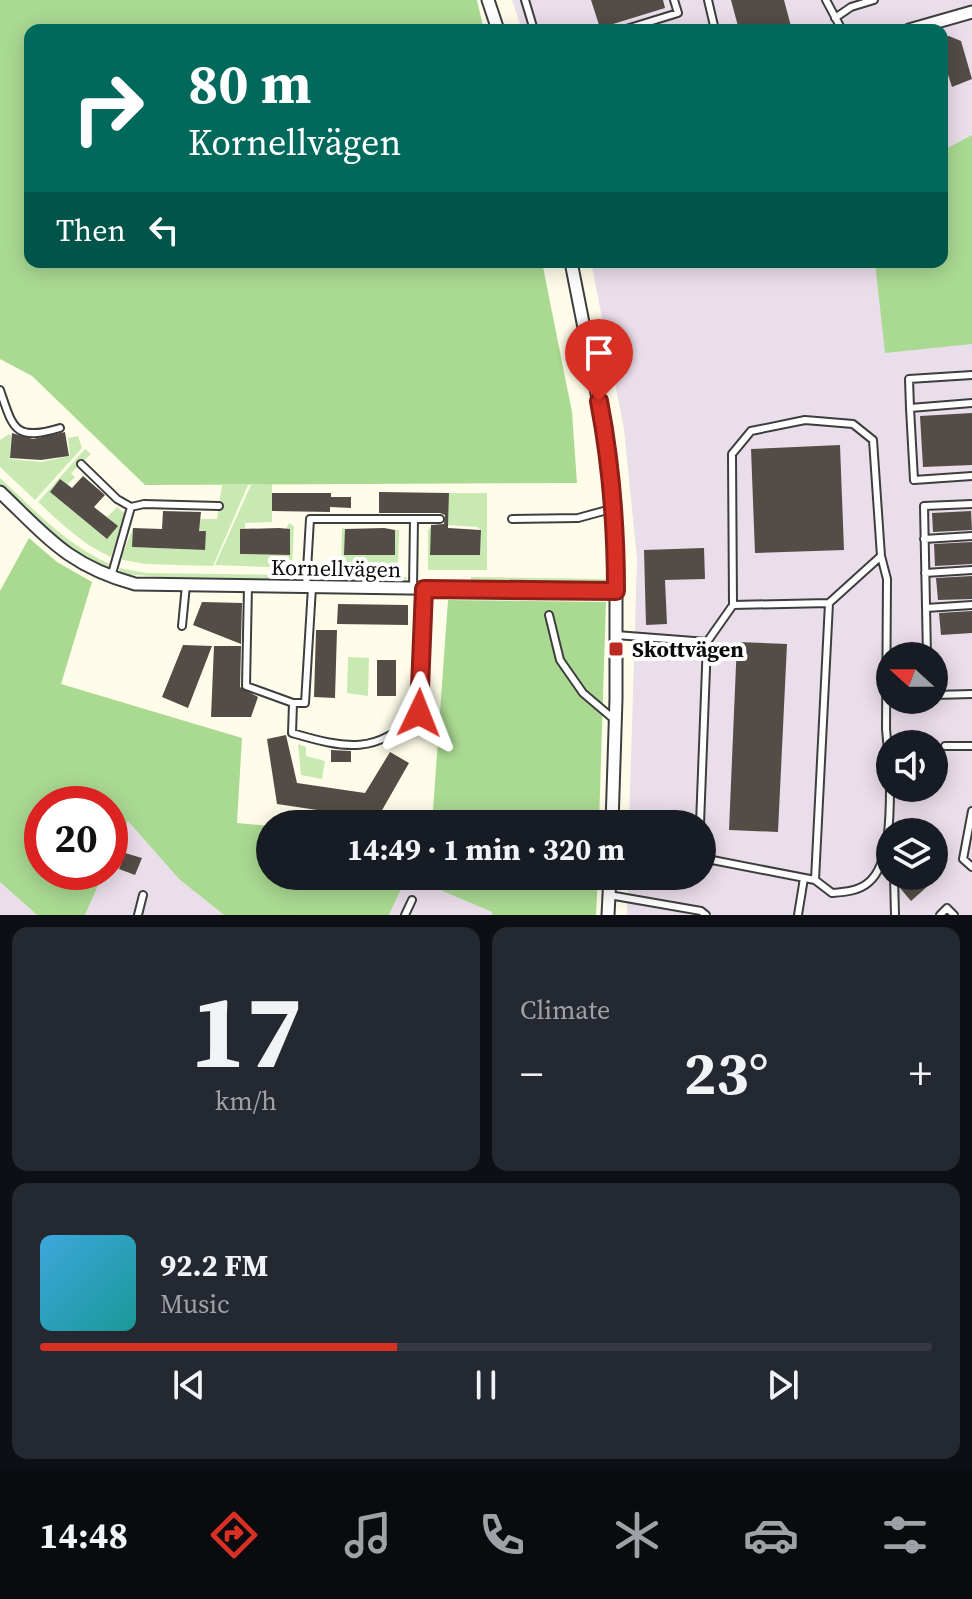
<!DOCTYPE html>
<meta charset="utf-8">
<style>
body{margin:0;font-family:"Source Serif 4",serif;background:#242831;color:#f1f3f6;height:100vh;display:flex;flex-direction:column;font-size:30px;white-space:nowrap}
*{box-sizing:border-box;margin:0}
p{font-size:26px;color:#9ea1a6}
.icon{flex:none;width:44px;height:44px;fill:none;stroke:currentColor;stroke-width:2;stroke-linecap:round;stroke-linejoin:round}
.map{position:relative;height:915px;overflow:hidden}
.panel{display:flex;flex-direction:column;gap:12px;padding:12px;background:#0d0f14;flex:1}
.panel>*{flex:none}
.top-card{position:absolute;left:24px;top:24px;width:924px;height:244px;border-radius:16px;box-shadow:0 4px 20px #0003;background:#00695c;color:#fff;overflow:hidden}
.needle{width:52px;rotate:291deg}
.fabs{position:absolute;left:876px;top:642px;display:grid;gap:16px}
.fabs a{display:grid;place-items:center;width:72px;height:72px;border-radius:50%;background:#171b24;box-shadow:0 4px 20px #0003;font-size:40px}
.speed{position:absolute;left:24px;top:786px;display:flex;gap:16px;font-size:40px;font-weight:700;text-align:center}
.speed>*{display:grid;place-content:center;width:104px;height:104px;border-radius:50%;background:#171b24;box-shadow:0 4px 20px #0003;line-height:1}
.speed .limit{border:12px solid #d22;background:#fff;color:#111}
.pin{position:absolute;display:grid;place-items:center;width:68px;height:68px;color:#fff;margin:-82px -34px;border-radius:50% 50% 50% 0;rotate:-45deg;box-shadow:0 0 8px #0007}
.pin .icon{rotate:45deg}
.me{position:absolute;width:88px;margin:-44px;rotate:2deg;stroke-linejoin:round;filter:drop-shadow(0 0 6px #0008)}
.turn{display:flex;align-items:center;gap:28px;height:168px;padding:0 32px;font-size:36px}
.turn .icon{width:104px;height:104px;stroke-width:2.5}
.turn b{display:block;font-size:56px;line-height:68px}
.then{display:flex;align-items:center;height:76px;padding:0 32px;background:#0003;gap:16px;font-size:30px}
.big{font-size:60px;font-weight:700;line-height:1.1}
.panel .widget{flex:1;display:flex;flex-direction:column;justify-content:center;gap:12px;min-width:0;padding:0 28px;border-radius:16px;background:#242831}
.panel .dial{align-items:center;gap:0}
.dial b{font-size:104px;line-height:1}
.song{display:flex;align-items:center;gap:24px}
.cover{width:96px;height:96px;border-radius:12px;background:linear-gradient(135deg,hsl(200 70% 55%),hsl(180 70% 35%))}
.played{height:8px;border-radius:4px;background:linear-gradient(90deg,#d93025 40%,#363941 40%)}
.keys{display:flex;justify-content:space-around;direction:ltr}
.heat{display:flex;justify-content:space-between;align-items:center;font-size:44px;direction:ltr}
.panel .tiles{flex:1;display:grid;gap:12px;grid-template-columns:1fr 1fr}
.widget:last-child{grid-column:span 2}
.trip{position:absolute;left:256px;top:810px;width:460px;height:80px;border-radius:40px;background:#171b24;box-shadow:0 4px 20px #0003;font-weight:700;line-height:80px;text-align:center}
.tabs{display:flex;height:128px;justify-content:space-around;align-items:center;background:#090b0e;color:#9ea1a6}
.tabs .icon{width:56px;height:56px}
.tabs .selected{color:#d93025}
.tabs b{font-size:36px;color:#f1f3f6}
.map>svg:first-child{display:block}
.industrial{fill:#eadeea;fill-rule:evenodd}
.green{fill:#c9e9b3}
.forest{fill:#aada92}
.building{fill:#544d47}
.lines{fill:none;stroke-linecap:round;stroke-linejoin:round}
.service-casing{stroke:#3e3e3e;stroke-width:10}
.minor-casing{stroke:#3e3e3e;stroke-width:15}
.service{stroke:#fff;stroke-width:6}
.minor{stroke:#fff;stroke-width:11}
.route-casing{stroke:#8d1f18;stroke-width:20}
.route{stroke:#d93025;stroke-width:14}
.poi-dot{fill:#bc2b22;stroke:#fff;stroke-width:3}
.labels{text-anchor:middle;stroke-width:8;stroke-linejoin:round;paint-order:stroke}
.street-label{font-size:22px;fill:#0b0b0b;stroke:#fff}
.poi-label{font-size:22px;font-weight:bold;fill:#0b0b0b;stroke:#fff;text-anchor:start}
</style>
<div class="map">
<svg width="972" height="915" viewBox="0 0 972 915">
<rect width="100%" height="100%" fill="#fffde9"/>
<path class="industrial" d="M 512,0 L 972,0 L 972,915 L 627,915 L 628,876 L 702,876 L 702,824 L 629,824 L 637,559 L 624,429 L 591,262 L 942,262 L 942,30 L 522,30 ZM 890,656 L 934,656 L 934,700 L 890,700 ZM 890,744 L 934,744 L 934,788 L 890,788 ZM 890,832 L 934,832 L 934,876 L 890,876 Z
M 128,820 L 179,879 L 224,915 L 85,915 L 104,872 L 110,872 L 110,860 Z
M 407,876 L 492,912 L 492,915 L 389,915 Z
M 0,882 L 37,915 L 0,915 Z"/>
<path class="green" d="M 9,434 L 11,436 L 10,459 L 41,462 L 70,456 L 68,438 L 78,436 L 82,448 L 35,500 L 0,467 L 0,440 Z
M 85,449 L 91,454 L 71,473 L 75,477 L 67,485 L 60,480 L 50,492 L 107,539 L 117,526 L 107,517 L 117,507 L 125,514 L 111,557 C 83,545 61,523 38,502 Z
M 0,478 C 35,510 66,545 110,564 L 107,569 C 64,553 33,515 0,484 Z
M 272,484 L 272,522 L 245,523 L 245,529 L 240,529 L 240,554 L 289,555 L 290,530 L 286,529 L 289,523 L 294,526 L 292,568 L 215,565 L 251,485 Z
M 222,485 L 248,485 L 213,566 L 146,564 L 123,560 L 121,558 L 133,528 L 133,547 L 204,550 L 205,531 L 186,530 L 192,519 L 217,519 Z
M 449,493 L 487,493 L 487,570 L 428,570 L 428,530 L 432,526 L 430,555 L 480,555 L 481,530 L 477,527 L 448,525 Z
M 342,528 L 345,529 L 345,555 L 394,555 L 395,530 L 399,530 L 398,569 L 341,568 Z
M 119,568 L 146,573 L 300,575 L 296,580 L 191,579 L 120,574 Z
M 315,575 L 407,577 L 405,582 L 317,580 L 313,576 Z
M 471,577 L 476,577 L 606,579 L 603,584 L 471,582 Z
M 348,657 L 369,658 L 368,696 L 347,693 Z
M 298,744 L 306,747 L 306,756 L 325,761 L 322,779 L 301,775 Z"/>
<path class="forest" d="M 0,0 L 477,0 L 484,30 L 30,30 L 30,262 L 542,262 L 572,412 L 577,483 L 145,485 L 32,376 L 0,359 Z
M 972,135 L 972,344 L 885,353 L 875,262 L 942,262 L 942,151 Z
M 29,538 L 57,562 L 92,582 L 61,684 L 242,738 L 237,823 L 270,826 L 270,876 L 598,876 L 596,915 L 492,915 L 492,912 L 407,876 L 389,915 L 224,915 L 179,879 L 128,821 L 110,860 L 110,804 L 42,804 L 42,872 L 104,872 L 85,915 L 37,915 L 0,882 L 0,591 Z
M 448,600 L 606,602 L 599,824 L 432,824 Z"/>
<path class="building" d="M 591,0 L 663,0 L 665,8 L 600,28 Z
M 731,0 L 784,0 L 792,30 L 739,30 Z
M 949,36 L 961,41 L 972,79 L 952,87 L 945,65 L 942,63 L 942,38 Z
M 972,413 L 972,465 L 923,467 L 920,416 Z
M 65,432 L 69,456 L 41,460 L 10,458 L 12,433 L 33,439 Z
M 840,445 L 844,550 L 755,553 L 751,449 Z
M 83,476 L 105,495 L 94,507 L 118,526 L 107,539 L 50,492 L 60,479 L 72,488 Z
M 379,492 L 449,493 L 448,528 L 481,530 L 480,555 L 430,555 L 431,525 L 444,524 L 445,515 L 440,513 L 379,513 Z
M 272,493 L 331,493 L 331,497 L 351,497 L 351,508 L 330,507 L 330,512 L 272,511 Z
M 163,511 L 201,512 L 199,531 L 206,531 L 205,550 L 132,547 L 133,528 L 162,529 Z
M 971,511 L 972,530 L 933,532 L 932,513 Z
M 279,528 L 290,529 L 290,555 L 240,554 L 240,529 Z
M 384,528 L 395,530 L 395,555 L 344,555 L 345,529 Z
M 972,542 L 972,564 L 935,566 L 934,544 Z
M 704,548 L 705,579 L 665,580 L 667,624 L 646,625 L 644,550 Z
M 972,576 L 972,599 L 938,600 L 936,578 Z
M 202,602 L 242,603 L 241,644 L 193,625 Z
M 338,604 L 408,605 L 408,625 L 337,624 Z
M 972,611 L 972,633 L 941,635 L 939,613 Z
M 316,630 L 337,630 L 335,698 L 314,697 Z
M 737,642 L 787,644 L 778,832 L 729,830 Z
M 183,645 L 212,646 L 188,708 L 162,697 Z
M 214,646 L 241,646 L 240,687 L 258,697 L 251,717 L 211,717 Z
M 377,660 L 396,660 L 396,696 L 377,696 Z
M 286,735 L 297,783 L 365,793 L 390,752 L 409,763 L 377,819 L 277,804 L 267,739 Z
M 331,750 L 351,751 L 351,762 L 331,762 Z
M 125,853 L 142,858 L 135,875 L 119,869 Z
M 903,876 L 939,876 L 911,901 L 900,888 L 900,878 Z"/>
<g class="lines">
<g class="service-casing">
<path id="service" d="M 525,0 L 534,30
M 708,0 L 715,30
M 826,0 L 842,30
M 835,18 L 851,7 L 874,0
M 623,30 L 678,13 L 674,0
M 0,390 C 13,428 14,442 60,428
M 972,403 L 910,408 L 914,480 L 972,476
M 910,408 L 909,379 L 972,375
M 81,464 L 117,499 L 131,507 L 111,577
M 131,507 L 144,504 L 219,506
M 414,519 L 440,519
M 512,519 L 578,518 L 611,509
M 924,539 L 972,536
M 881,556 L 887,579 L 886,729 L 890,772
M 925,573 L 972,570
M 248,586 L 246,686 L 293,703 L 292,733 C 347,749 375,755 419,713 L 424,589
M 306,587 L 310,519 L 414,519 L 413,589
M 733,605 L 732,454 L 751,431 L 805,420 L 853,424 L 873,440 L 881,556 L 829,603
M 926,608 L 972,605
M 549,615 L 560,660 L 583,693 L 616,721
M 182,626 L 186,585
M 616,635 L 707,642
M 927,656 L 924,506 L 972,504
M 934,695 L 972,694
M 293,703 L 305,703 L 312,587
M 945,746 L 972,746
M 972,811 L 963,859 L 972,867
M 700,824 L 707,642 L 733,605 L 829,603 L 815,880 L 702,858
M 894,876 L 895,915
M 815,880 L 832,893 C 845,892 859,891 869,882 C 890,864 890,814 890,788
M 609,895 L 701,911 L 706,915
M 138,915 L 143,895
M 405,915 L 412,900
M 798,915 L 804,878
M 940,915 L 947,908 L 954,915"/>
</g>
<g class="minor-casing">
<path id="minor" d="M 488,0 L 498,30
M 909,30 L 972,12
M 571,262 L 607,444 L 616,557 L 616,699 L 612,824
M 0,492 C 47,537 69,566 135,584 L 616,591
M 608,915 L 610,876"/>
</g>
<use href="#service" class="service"/>
<use href="#minor" class="minor"/>
</g>
<g class="lines">
<g class="route-casing">
<path id="route" d="M 419,713 L 424,589 L 616,591 C 616,527 611,463 599,401"/>
</g>
<use href="#route" class="route"/>
</g>
<rect class="poi-dot" x="608" y="641" width="16" height="16" rx="4"/>
<g class="labels">
<g class="street-label">
<text transform="translate(336 568) rotate(1)" y="8">Kornellvägen</text>
</g>
<g class="poi-label">
<text x="632" y="657">Skottvägen</text>
</g>
</g>
</svg>
<div class="fabs">
<a><svg class="needle" viewBox="-14 -14 28 28"><path d="M0-13l5 13h-10z" fill="#e53935"/><path d="M0 13l5-13h-10z" fill="#9ea1a6"/></svg></a>
<a><svg class="icon" aria-label="sound" viewBox="0 0 24 24"><path d="M4 9h4l5-4v14l-5-4H4zM17 9q2 3 0 6"/></svg></a>
<a><svg class="icon" aria-label="layers" viewBox="0 0 24 24"><path d="M12 4l9 5-9 5-9-5zM3 14l9 5 9-5"/></svg></a>
</div>
<div class="speed"><div class="limit">20</div></div>
<div class="pin" style="left:599px;top:401px;background:#d93025"><svg class="icon" aria-label="arrive" viewBox="0 0 24 24"><path d="M6 21V4h12l-3 4 3 4H6"/></svg></div>
<svg class="me" style="left:419px;top:713px" viewBox="-20 -20 40 40"><path d="M0-17L14 15 0 8-14 15z" fill="#d93025" stroke="#fff" stroke-width="4"/></svg>
<div class="trip">14:49 · 1 min · 320 m</div>
<div class="top-card">
<div class="turn"><svg class="icon" aria-label="right" viewBox="0 0 24 24"><path d="M7 20v-9h11M14 6l5 5-5 5"/></svg><div><b>80 m</b>Kornellvägen</div></div>
<div class="then">Then<svg class="icon" aria-label="left" viewBox="0 0 24 24"><path d="M17 20v-9H6M10 6l-5 5 5 5"/></svg></div>
</div>
</div>
<section class="panel">
<div class="tiles">
<div class="widget dial"><b>17</b><p>km/h</p></div>
<div class="widget"><p>Climate</p>
<div class="heat"><a>−</a><b class="big">23°</b><a>+</a></div>
</div>
<div class="widget">
<div class="song"><i class="cover"></i><div><b>92.2 FM</b><p>Music</p></div></div>
<div class="played"></div>
<div class="keys"><svg class="icon" aria-label="previous" viewBox="0 0 24 24"><path d="M18 5L8 12l10 7zM5 5v14"/></svg><svg class="icon" aria-label="pause" viewBox="0 0 24 24"><path d="M8 5v14M16 5v14"/></svg><svg class="icon" aria-label="next" viewBox="0 0 24 24"><path d="M6 5l10 7-10 7zM19 5v14"/></svg></div>
</div>
</div>
</section>
<nav class="tabs">
<b>14:48</b>
<svg class="icon selected" aria-label="directions" viewBox="0 0 24 24"><path d="M12 3l9 9-9 9-9-9zM9 14v-3h6M13 9l2 2-2 2"/></svg>
<svg class="icon" aria-label="music" viewBox="0 0 24 24"><path d="M9 18V5l10-2v13"/><circle cx="6" cy="18" r="3"/><circle cx="16" cy="16" r="3"/></svg>
<svg class="icon" aria-label="phone" viewBox="0 0 24 24"><path d="M5 4h4l2 5-3 2q2 4 5 5l2-3 5 2v4C11 20 4 13 5 4z"/></svg>
<svg class="icon" aria-label="climate" viewBox="0 0 24 24"><path d="M12 3v18M4 7l16 10M4 17L20 7"/></svg>
<svg class="icon" aria-label="car" viewBox="0 0 24 24"><path d="M5 17H2v-5l4-1 3-4h7l3 4 3 1v5h-3M9 17h6M6 11h13"/><circle cx="7" cy="17" r="2"/><circle cx="17" cy="17" r="2"/></svg>
<svg class="icon" aria-label="filters" viewBox="0 0 24 24"><path d="M4 7h16M4 17h16"/><circle cx="9" cy="7" r="2"/><circle cx="15" cy="17" r="2"/></svg>
</nav>
